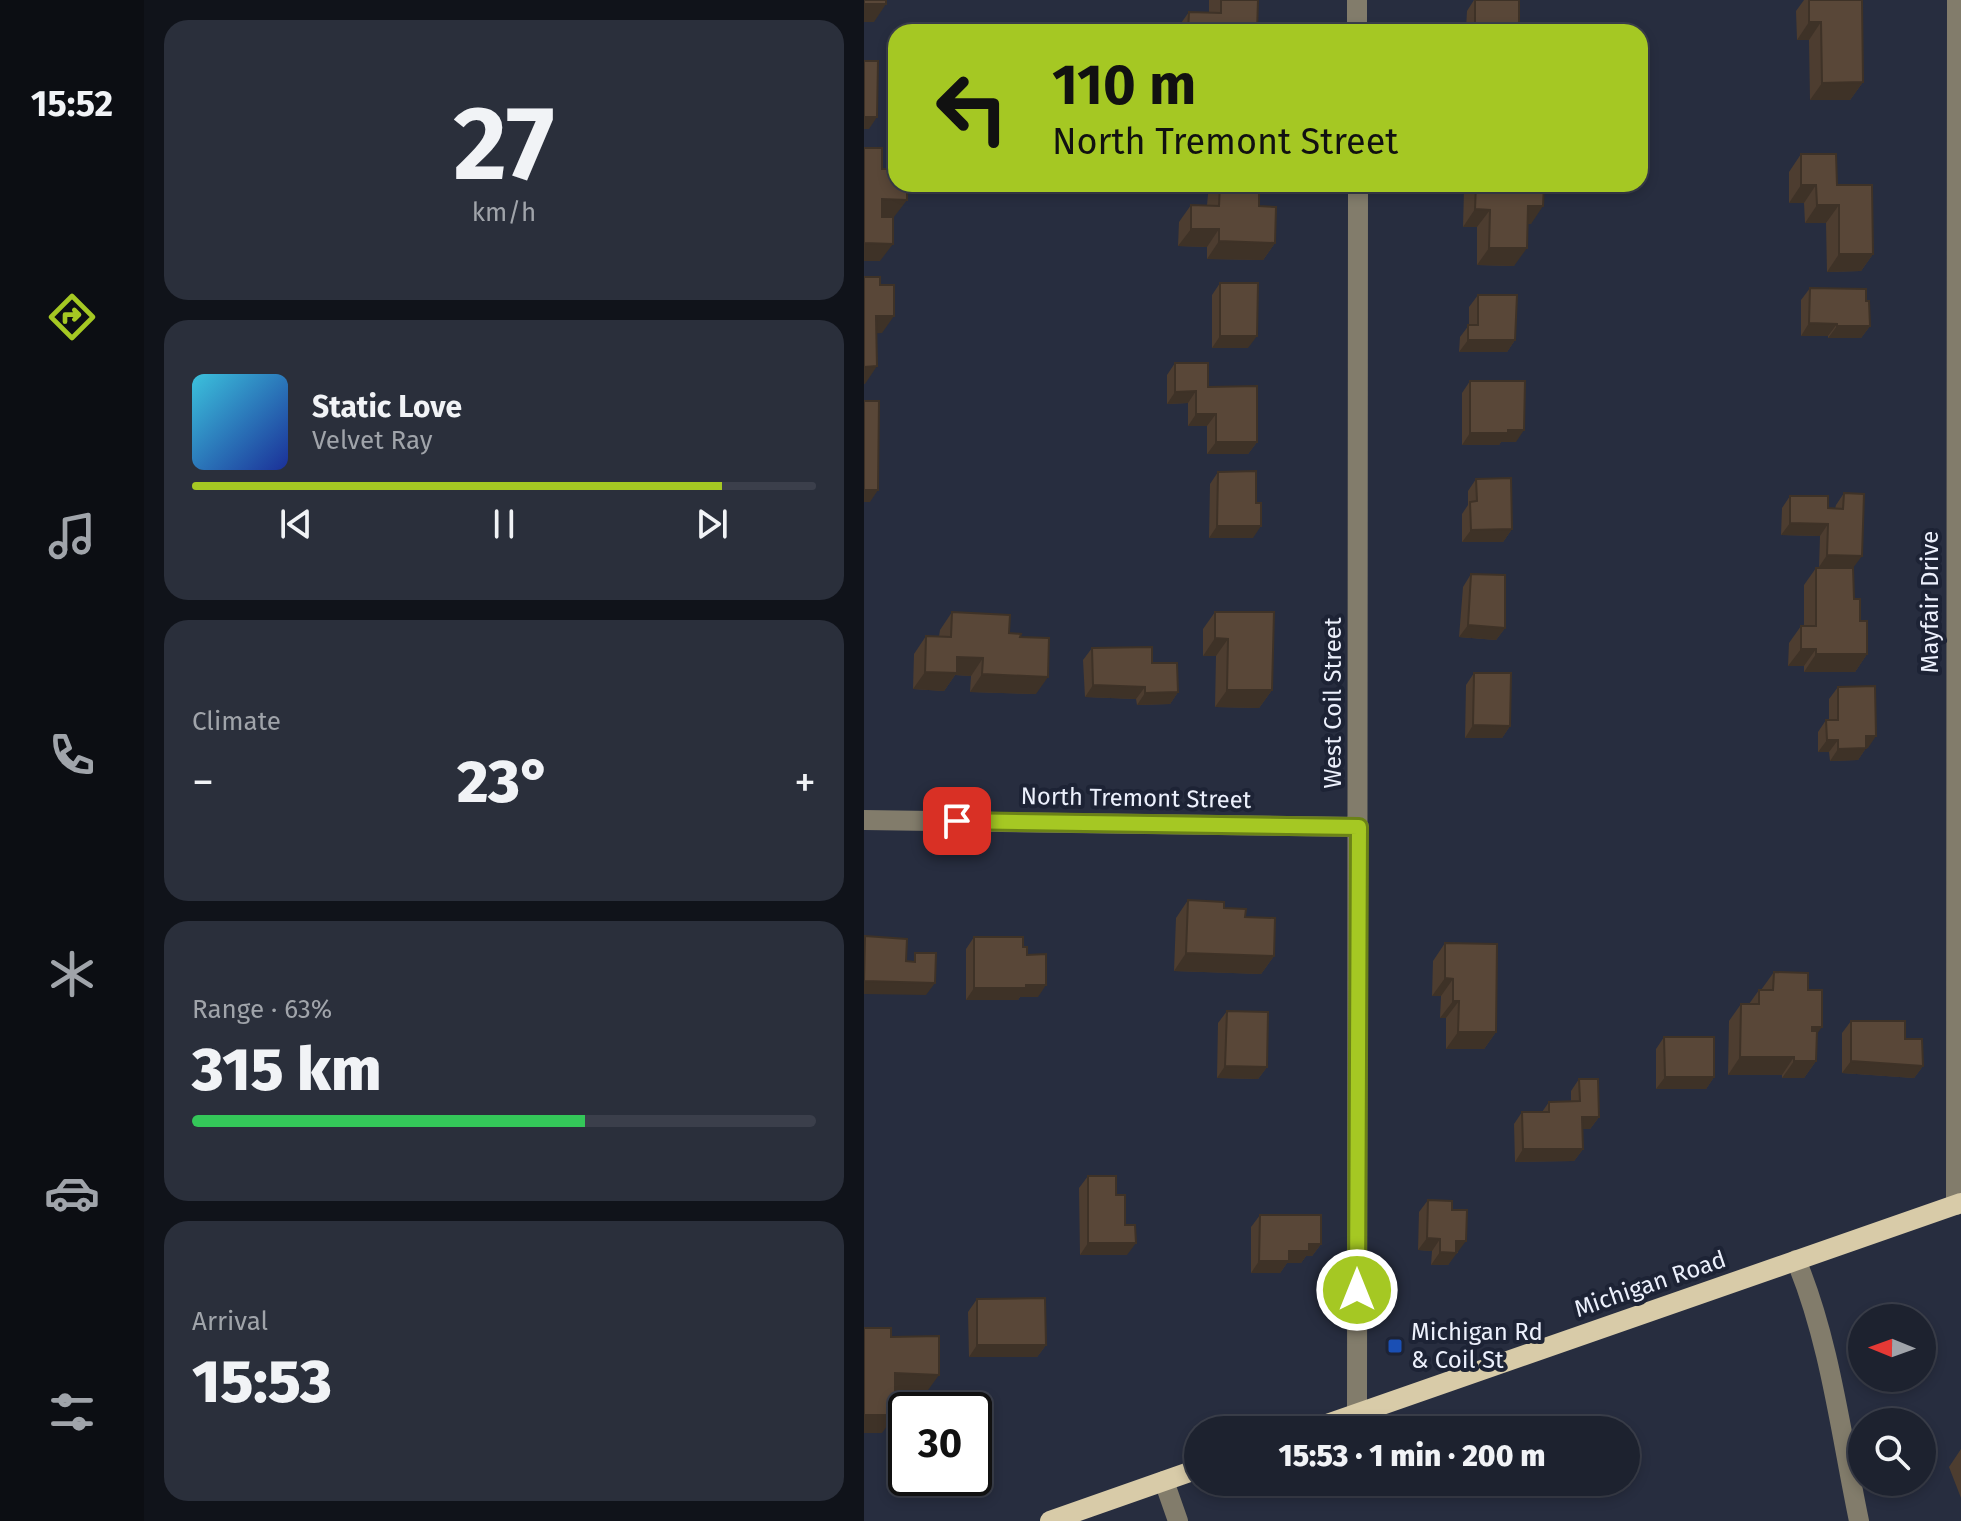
<!DOCTYPE html>
<meta charset="utf-8">
<style>
body{margin:0;font-family:"Fira Sans",sans-serif;background:#2a2f3b;color:#f1f3f6;height:100vh;display:flex;flex-direction:column;font-size:30px;white-space:nowrap}
*{box-sizing:border-box;margin:0}
p{font-size:26px;color:#a0a4aa}
.icon{flex:none;width:44px;height:44px;fill:none;stroke:currentColor;stroke-width:2;stroke-linecap:round;stroke-linejoin:round}
.map{position:relative;flex:1;overflow:hidden}
.side{display:flex;flex-direction:column;gap:20px;padding:20px;background:#10131a;width:720px}
.side>*{flex:none}
.banner{position:absolute;left:24px;top:24px;width:760px;height:168px;border-radius:24px;box-shadow:0 4px 12px #0003,0 0 0 2px #3b3f4b;background:#a5c823;color:#111;overflow:hidden}
.needle{width:52px;rotate:271deg}
.fabs{position:absolute;left:984px;top:1304px;display:grid;gap:16px}
.fabs a{display:grid;place-items:center;width:88px;height:88px;border-radius:50%;background:#1d222f;box-shadow:0 4px 12px #0003,0 0 0 2px #3b3f4b;font-size:40px}
.speed{position:absolute;left:24px;top:1392px;display:flex;gap:16px;font-size:40px;font-weight:700;text-align:center}
.speed>*{display:grid;place-content:center;width:104px;height:104px;border-radius:50%;background:#1d222f;box-shadow:0 4px 12px #0003,0 0 0 2px #3b3f4b;line-height:1}
.speed .limit{border:4px solid #111;border-radius:12px;background:#fff;color:#111}
.pin{position:absolute;display:grid;place-items:center;width:68px;height:68px;color:#fff;margin:-34px;border-radius:16px;box-shadow:0 4px 12px #0006}
.me{position:absolute;width:88px;margin:-44px;rotate:0deg;stroke-linejoin:round;filter:drop-shadow(0 0 6px #0008)}
.turn{display:flex;align-items:center;gap:28px;height:168px;padding:0 32px;font-size:36px}
.turn .icon{width:104px;height:104px;stroke-width:2.5}
.turn b{display:block;font-size:56px;line-height:68px}
.big{font-size:60px;font-weight:800;line-height:1.1}
.side .tile{flex:1;display:flex;flex-direction:column;justify-content:center;gap:12px;min-width:0;padding:0 28px;border-radius:24px;background:#2a2f3b}
.side .dial{align-items:center;gap:0}
.dial b{font-size:104px;line-height:1}
.song{display:flex;align-items:center;gap:24px}
.cover{width:96px;height:96px;border-radius:12px;background:linear-gradient(135deg,hsl(190 70% 55%),hsl(230 70% 35%))}
.played{height:8px;border-radius:4px;background:linear-gradient(90deg,#a5c823 85%,#3b3f4b 85%)}
.keys{display:flex;justify-content:space-around;direction:ltr}
.heat{display:flex;justify-content:space-between;align-items:center;font-size:44px;direction:ltr}
.charge{height:12px;border-radius:6px;background:linear-gradient(90deg,#34c759 63%,#3b3f4b 0)}
.trip{position:absolute;left:320px;top:1416px;width:456px;height:80px;border-radius:40px;background:#1d222f;box-shadow:0 4px 12px #0003,0 0 0 2px #3b3f4b;font-weight:800;line-height:80px;text-align:center}
main{display:flex;flex:1;min-height:0}
.tabs{display:flex;flex-direction:column;width:144px;justify-content:space-around;align-items:center;background:#0c0e13;color:#a0a4aa}
.tabs .icon{width:56px;height:56px}
.tabs .on{color:#a5c823}
.tabs b{font-size:36px;color:#f1f3f6}
.map>svg:first-child{display:block}
.lines{fill:none;stroke-linecap:round;stroke-linejoin:round}
.minor{stroke:#827c6b;stroke-width:20}
.major{stroke:#d8cba8;stroke-width:20}
.wall{fill:#4d3d30}
.shaded-wall{fill:#3e3227}
.building{fill:#594738;stroke:#3e3227;stroke-width:2}
.route-casing{stroke:#6b8217;stroke-width:20}
.route{stroke:#a5c823;stroke-width:14}
.transit-dot{fill:#1a4fb4;stroke:#1d2335;stroke-width:3}
.labels{text-anchor:middle;stroke-width:8;stroke-linejoin:round;paint-order:stroke}
.street-label{font-size:24px;fill:#ecf0fc;stroke:#1d2335}
.poi-label{font-size:24px;fill:#ecf0fc;stroke:#1d2335;text-anchor:start}
</style>
<main>
<nav class="tabs">
<b>15:52</b>
<svg class="icon on" aria-label="directions" viewBox="0 0 24 24"><path d="M12 3l9 9-9 9-9-9zM9 14v-3h6M13 9l2 2-2 2"/></svg>
<svg class="icon" aria-label="music" viewBox="0 0 24 24"><path d="M9 18V5l10-2v13"/><circle cx="6" cy="18" r="3"/><circle cx="16" cy="16" r="3"/></svg>
<svg class="icon" aria-label="phone" viewBox="0 0 24 24"><path d="M5 4h4l2 5-3 2q2 4 5 5l2-3 5 2v4C11 20 4 13 5 4z"/></svg>
<svg class="icon" aria-label="climate" viewBox="0 0 24 24"><path d="M12 3v18M4 7l16 10M4 17L20 7"/></svg>
<svg class="icon" aria-label="car" viewBox="0 0 24 24"><path d="M5 17H2v-5l4-1 3-4h7l3 4 3 1v5h-3M9 17h6M6 11h13"/><circle cx="7" cy="17" r="2"/><circle cx="17" cy="17" r="2"/></svg>
<svg class="icon" aria-label="filters" viewBox="0 0 24 24"><path d="M4 7h16M4 17h16"/><circle cx="9" cy="7" r="2"/><circle cx="15" cy="17" r="2"/></svg>
</nav>
<section class="side">
<div class="tile dial"><b>27</b><p>km/h</p></div>
<div class="tile">
<div class="song"><i class="cover"></i><div><b>Static Love</b><p>Velvet Ray</p></div></div>
<div class="played"></div>
<div class="keys"><svg class="icon" aria-label="previous" viewBox="0 0 24 24"><path d="M18 5L8 12l10 7zM5 5v14"/></svg><svg class="icon" aria-label="pause" viewBox="0 0 24 24"><path d="M8 5v14M16 5v14"/></svg><svg class="icon" aria-label="next" viewBox="0 0 24 24"><path d="M6 5l10 7-10 7zM19 5v14"/></svg></div>
</div>
<div class="tile"><p>Climate</p>
<div class="heat"><a>−</a><b class="big">23°</b><a>+</a></div>
</div>
<div class="tile"><p>Range · 63%</p><b class="big">315 km</b><div class="charge"></div></div>
<div class="tile"><p>Arrival</p><b class="big">15:53</b></div>
</section>
<div class="map">
<svg width="1097" height="1521" viewBox="0 0 1097 1521">
<rect width="100%" height="100%" fill="#272d3f"/>
<g class="lines">
<path class="minor" d="M 493,0 L 493,32
M 0,820 L 495,827
M 1092,1205 L 1093,0
M 932,1260 C 966,1341 977,1435 995,1521
M 493,1414 L 494,184
M 300,1481 L 314,1521"/>
<path class="major" d="M 446,1430 L 1097,1203
M 186,1521 L 334,1469"/>
</g>
<path class="wall" d="M 345,0 L 394,0 L 393,32 L 312,32 L 312,30 L 325,12 L 345,13 Z
M 610,0 L 655,0 L 655,23 L 669,32 L 598,32 L 600,29 L 602,29 L 603,11 Z
M 940,0 L 998,0 L 999,82 L 986,100 L 946,100 L 945,40 L 933,40 L 932,11 Z
M 937,154 L 973,185 L 1009,254 L 997,271 L 963,272 L 962,223 L 941,223 L 940,203 L 925,203 L 925,172 Z
M 345,184 L 395,184 L 395,206 L 411,243 L 399,260 L 343,259 L 343,247 L 314,246 L 315,222 L 327,205 L 343,205 Z
M 604,184 L 680,184 L 667,224 L 663,224 L 650,266 L 613,265 L 613,227 L 599,227 L 600,190 Z
M 356,283 L 384,348 L 348,348 L 348,295 Z
M 946,288 L 1002,301 L 1006,326 L 997,338 L 964,338 L 964,336 L 937,336 L 937,300 Z
M 614,295 L 651,340 L 643,352 L 595,352 L 596,337 L 605,325 L 605,307 Z
M 311,363 L 344,387 L 393,442 L 384,454 L 343,454 L 343,426 L 324,426 L 324,403 L 303,404 L 303,375 Z
M 606,381 L 652,442 L 637,442 L 635,445 L 598,445 L 598,393 Z
M 354,472 L 389,538 L 345,538 L 346,484 Z
M 612,479 L 648,529 L 639,542 L 598,542 L 598,514 L 604,505 L 604,491 Z
M 980,493 L 998,556 L 955,567 L 956,536 L 917,535 L 918,508 L 926,496 L 964,508 L 971,509 L 972,505 Z
M 952,568 L 990,599 L 996,621 L 1003,654 L 991,672 L 940,672 L 940,666 L 924,666 L 925,643 L 937,626 L 940,626 L 940,585 Z
M 607,574 L 641,628 L 632,640 L 595,637 L 599,587 Z
M 88,612 L 156,637 L 172,694 L 106,692 L 107,676 L 91,675 L 80,691 L 49,689 L 50,654 L 62,636 L 75,636 L 76,630 Z
M 351,612 L 408,690 L 395,708 L 351,707 L 352,656 L 339,656 L 339,629 Z
M 228,648 L 288,663 L 314,692 L 306,704 L 273,705 L 272,699 L 221,697 L 219,660 Z
M 610,673 L 646,726 L 638,738 L 601,738 L 602,685 Z
M 974,687 L 1004,748 L 1002,748 L 994,760 L 966,761 L 965,752 L 954,752 L 954,732 L 962,720 L 965,720 L 965,699 Z
M 324,900 L 360,908 L 381,917 L 410,956 L 397,974 L 310,971 L 312,918 Z
M 110,937 L 159,947 L 163,955 L 174,997 L 156,997 L 154,1000 L 102,1000 L 102,949 Z
M 581,943 L 632,1032 L 620,1049 L 582,1049 L 582,1018 L 576,1018 L 577,996 L 568,996 L 569,961 Z
M 910,972 L 944,990 L 953,1034 L 952,1061 L 940,1078 L 918,1078 L 918,1075 L 864,1075 L 865,1021 L 877,1004 L 885,1004 L 895,990 L 897,990 Z
M 363,1011 L 403,1067 L 394,1079 L 353,1078 L 354,1023 Z
M 987,1021 L 1041,1039 L 1059,1066 L 1050,1078 L 978,1073 L 978,1033 Z
M 800,1037 L 850,1077 L 842,1089 L 792,1089 L 792,1049 Z
M 715,1079 L 735,1117 L 726,1129 L 718,1129 L 719,1149 L 710,1161 L 651,1162 L 650,1124 L 658,1112 L 678,1112 L 685,1102 L 707,1102 L 707,1091 Z
M 224,1176 L 252,1195 L 261,1225 L 263,1255 L 216,1255 L 215,1188 Z
M 564,1200 L 588,1210 L 594,1253 L 592,1253 L 584,1265 L 567,1265 L 568,1251 L 554,1250 L 555,1212 Z
M 396,1215 L 457,1244 L 448,1256 L 442,1256 L 437,1263 L 423,1263 L 416,1273 L 387,1273 L 387,1227 Z
M 113,1299 L 182,1345 L 173,1357 L 105,1357 L 104,1312 Z
M 1097,1449 L 1097,1498 L 1085,1467 Z"/>
<path class="shaded-wall" d="M 0,4 L 22,4 L 10,22 L 0,22 Z
M 945,22 L 957,22 L 945,40 L 933,40 Z
M 999,82 L 986,100 L 946,100 L 958,83 Z
M 0,117 L 13,117 L 5,129 L 0,129 Z
M 937,185 L 952,185 L 940,203 L 925,203 Z
M 18,199 L 43,200 L 30,217 L 6,217 Z
M 953,205 L 975,205 L 962,223 L 941,223 Z
M 664,206 L 679,206 L 667,224 L 651,223 Z
M 611,209 L 626,210 L 613,227 L 599,227 Z
M 327,229 L 355,229 L 343,247 L 314,246 Z
M 355,241 L 411,243 L 399,260 L 343,259 Z
M 0,243 L 29,244 L 16,261 L 0,261 Z
M 625,248 L 663,248 L 650,266 L 613,265 Z
M 975,254 L 1009,254 L 997,271 L 963,272 Z
M 12,316 L 30,316 L 18,333 L 0,334 Z
M 945,323 L 973,324 L 964,336 L 937,336 Z
M 973,326 L 1006,326 L 997,338 L 964,338 Z
M 356,336 L 393,336 L 384,348 L 348,348 Z
M 604,340 L 651,340 L 643,352 L 595,352 Z
M 13,366 L 1,384 L 0,384 L 0,367 Z
M 332,391 L 324,403 L 303,404 L 311,392 Z
M 332,414 L 352,414 L 343,426 L 324,426 Z
M 644,430 L 660,430 L 652,442 L 637,442 L 635,445 L 598,445 L 606,433 Z
M 352,442 L 393,442 L 384,454 L 343,454 Z
M 0,490 L 14,490 L 6,502 L 0,502 Z
M 926,523 L 964,524 L 956,536 L 917,535 Z
M 353,526 L 397,526 L 389,538 L 345,538 Z
M 648,529 L 639,542 L 598,542 L 607,530 Z
M 963,555 L 998,556 L 989,568 L 955,567 Z
M 604,625 L 641,628 L 632,640 L 595,637 Z
M 351,638 L 364,639 L 352,656 L 339,656 Z
M 937,649 L 952,649 L 940,666 L 924,666 Z
M 952,654 L 1003,654 L 991,672 L 940,672 Z
M 93,657 L 119,658 L 107,676 L 91,675 L 80,691 L 49,689 L 61,672 Z
M 118,674 L 184,677 L 172,694 L 106,692 Z
M 229,685 L 281,687 L 272,699 L 221,697 Z
M 363,690 L 408,690 L 395,708 L 351,707 Z
M 314,692 L 306,704 L 273,705 L 281,693 Z
M 609,725 L 646,726 L 638,738 L 601,738 Z
M 1002,736 L 1012,736 L 1004,748 L 993,748 Z
M 963,740 L 974,740 L 965,752 L 954,752 Z
M 1002,748 L 994,760 L 966,761 L 974,749 Z
M 322,953 L 410,956 L 397,974 L 310,971 Z
M 581,978 L 589,979 L 577,996 L 568,996 Z
M 0,981 L 71,983 L 62,995 L 0,994 Z
M 162,985 L 182,985 L 174,997 L 156,997 L 154,1000 L 102,1000 L 110,988 Z
M 589,1001 L 595,1001 L 582,1018 L 576,1018 Z
M 948,1027 L 958,1027 L 945,1045 Z
M 594,1032 L 632,1032 L 620,1049 L 582,1049 Z
M 876,1057 L 930,1057 L 918,1075 L 864,1075 Z
M 930,1061 L 952,1061 L 940,1078 L 918,1078 Z
M 987,1061 L 1059,1066 L 1050,1078 L 978,1073 Z
M 361,1066 L 403,1067 L 394,1079 L 353,1078 Z
M 801,1077 L 850,1077 L 842,1089 L 792,1089 Z
M 718,1117 L 735,1117 L 726,1129 L 709,1129 Z
M 659,1149 L 719,1149 L 710,1161 L 651,1162 Z
M 563,1238 L 576,1239 L 568,1251 L 554,1250 Z
M 592,1241 L 602,1241 L 584,1265 L 567,1265 L 576,1252 Z
M 224,1243 L 272,1243 L 263,1255 L 216,1255 Z
M 445,1244 L 457,1244 L 448,1256 L 442,1256 L 437,1263 L 423,1263 L 416,1273 L 387,1273 L 395,1261 Z
M 113,1345 L 182,1345 L 173,1357 L 105,1357 Z
M 31,1373 L 75,1375 L 62,1393 L 18,1391 Z
M 0,1415 L 31,1415 L 18,1433 L 0,1433 Z"/>
<path class="building" d="M 0,0 L 22,0 L 22,4 L 0,4 Z
M 357,0 L 394,0 L 393,32 L 324,32 L 325,12 L 357,13 Z
M 611,0 L 655,0 L 655,23 L 669,23 L 669,32 L 600,32 L 600,29 L 611,28 Z
M 945,0 L 998,0 L 999,82 L 958,83 L 957,22 L 945,22 Z
M 0,61 L 14,61 L 13,117 L 0,117 Z
M 0,148 L 18,148 L 18,169 L 32,169 L 32,184 L 43,184 L 43,200 L 18,199 L 18,217 L 29,217 L 29,244 L 0,243 Z
M 937,154 L 972,154 L 973,185 L 1008,185 L 1009,254 L 975,254 L 975,205 L 953,205 L 952,185 L 937,185 Z
M 356,184 L 395,184 L 395,206 L 412,207 L 411,243 L 355,241 L 355,229 L 327,229 L 327,205 L 355,206 Z
M 612,184 L 680,184 L 679,206 L 664,206 L 663,248 L 625,248 L 626,210 L 611,209 Z
M 0,277 L 16,277 L 16,285 L 30,285 L 30,316 L 12,316 L 13,366 L 0,367 Z
M 356,283 L 394,283 L 393,336 L 356,336 Z
M 946,288 L 1002,289 L 1002,301 L 1005,301 L 1006,326 L 973,326 L 973,324 L 945,323 Z
M 614,295 L 653,295 L 651,340 L 604,340 L 604,325 L 614,325 Z
M 311,363 L 344,363 L 344,387 L 393,386 L 393,442 L 352,442 L 352,414 L 332,414 L 332,391 L 311,392 Z
M 606,381 L 661,381 L 660,430 L 644,430 L 644,433 L 606,433 Z
M 0,401 L 15,401 L 14,490 L 0,490 Z
M 392,471 L 392,503 L 397,503 L 397,526 L 353,526 L 354,472 Z
M 647,478 L 648,529 L 607,530 L 606,502 L 613,501 L 612,479 Z
M 980,493 L 1000,494 L 998,556 L 963,555 L 964,524 L 926,523 L 926,496 L 964,496 L 964,508 L 979,509 Z
M 952,568 L 989,568 L 990,599 L 996,599 L 996,621 L 1003,621 L 1003,654 L 952,654 L 952,649 L 937,649 L 937,626 L 952,626 Z
M 607,574 L 641,575 L 641,628 L 604,625 Z
M 88,612 L 146,615 L 145,633 L 157,634 L 156,637 L 185,638 L 184,677 L 118,674 L 119,658 L 93,657 L 93,673 L 61,672 L 62,636 L 87,637 Z
M 351,612 L 410,612 L 408,690 L 363,690 L 364,639 L 351,638 Z
M 288,647 L 288,663 L 313,663 L 314,692 L 281,693 L 281,687 L 229,685 L 228,648 Z
M 610,673 L 647,673 L 646,726 L 609,725 Z
M 1011,686 L 1012,736 L 1002,736 L 1002,748 L 974,749 L 974,740 L 963,740 L 962,720 L 974,720 L 974,687 Z
M 324,900 L 360,902 L 360,908 L 382,909 L 381,917 L 411,918 L 410,956 L 322,953 Z
M 1,936 L 43,939 L 42,961 L 51,962 L 51,953 L 72,953 L 71,983 L 0,981 Z
M 110,937 L 159,937 L 159,947 L 163,947 L 163,955 L 182,954 L 182,985 L 162,985 L 162,988 L 110,988 Z
M 581,943 L 633,944 L 632,1032 L 594,1032 L 595,1001 L 589,1001 L 589,979 L 581,978 Z
M 910,972 L 944,973 L 944,990 L 958,990 L 958,1027 L 948,1027 L 948,1031 L 953,1031 L 952,1061 L 930,1061 L 930,1057 L 876,1057 L 877,1004 L 895,1004 L 895,990 L 909,990 Z
M 363,1011 L 404,1012 L 403,1067 L 361,1066 Z
M 987,1021 L 1041,1021 L 1041,1039 L 1058,1039 L 1059,1066 L 987,1061 Z
M 800,1037 L 850,1037 L 850,1077 L 801,1077 Z
M 715,1079 L 734,1079 L 735,1117 L 718,1117 L 719,1149 L 659,1149 L 658,1112 L 685,1112 L 685,1102 L 716,1101 Z
M 224,1176 L 252,1176 L 252,1195 L 261,1195 L 261,1225 L 271,1225 L 272,1243 L 224,1243 Z
M 564,1200 L 588,1201 L 588,1210 L 603,1210 L 602,1241 L 592,1241 L 592,1253 L 576,1252 L 576,1239 L 563,1238 Z
M 396,1215 L 457,1215 L 457,1244 L 445,1244 L 445,1251 L 425,1251 L 425,1261 L 395,1261 Z
M 181,1298 L 182,1345 L 113,1345 L 113,1299 Z
M 0,1328 L 27,1328 L 27,1337 L 75,1336 L 75,1375 L 31,1373 L 31,1415 L 0,1415 Z"/>
<g class="lines">
<g class="route-casing">
<path id="route" d="M 93,821 L 495,827 L 493,1290"/>
</g>
<use href="#route" class="route"/>
</g>
<rect class="transit-dot" x="523" y="1338" width="16" height="16" rx="4"/>
<g class="labels">
<g class="street-label">
<text transform="translate(1066 602) rotate(-90)" y="8">Mayfair Drive</text>
<text transform="translate(469 703) rotate(-90)" y="8">West Coil Street</text>
<text transform="translate(272 798) rotate(1)" y="8">North Tremont Street</text>
<text transform="translate(786 1284) rotate(-19)" y="8">Michigan Road</text>
</g>
<g class="poi-label">
<text x="547" y="1340">Michigan Rd<tspan x="547" dy="28">&amp; Coil St</tspan></text>
</g>
</g>
</svg>
<div class="fabs">
<a><svg class="needle" viewBox="-14 -14 28 28"><path d="M0-13l5 13h-10z" fill="#e53935"/><path d="M0 13l5-13h-10z" fill="#a0a4aa"/></svg></a>
<a><svg class="icon" aria-label="search" viewBox="0 0 24 24"><circle cx="10" cy="10" r="6"/><path d="M15 15l6 6"/></svg></a>
</div>
<div class="speed"><div class="limit">30</div></div>
<div class="pin" style="left:93px;top:821px;background:#d93025"><svg class="icon" aria-label="arrive" viewBox="0 0 24 24"><path d="M6 21V4h12l-3 4 3 4H6"/></svg></div>
<svg class="me" style="left:493px;top:1290px" viewBox="-20 -20 40 40"><circle r="17" fill="#a5c823" stroke="#fff" stroke-width="3"/><path d="M0-11L8 9 0 5-8 9z" fill="#fff"/></svg>
<div class="trip">15:53 · 1 min · 200 m</div>
<div class="banner">
<div class="turn"><svg class="icon" aria-label="left" viewBox="0 0 24 24"><path d="M17 20v-9H6M10 6l-5 5 5 5"/></svg><div><b>110 m</b>North Tremont Street</div></div>
</div>
</div>
</main>
